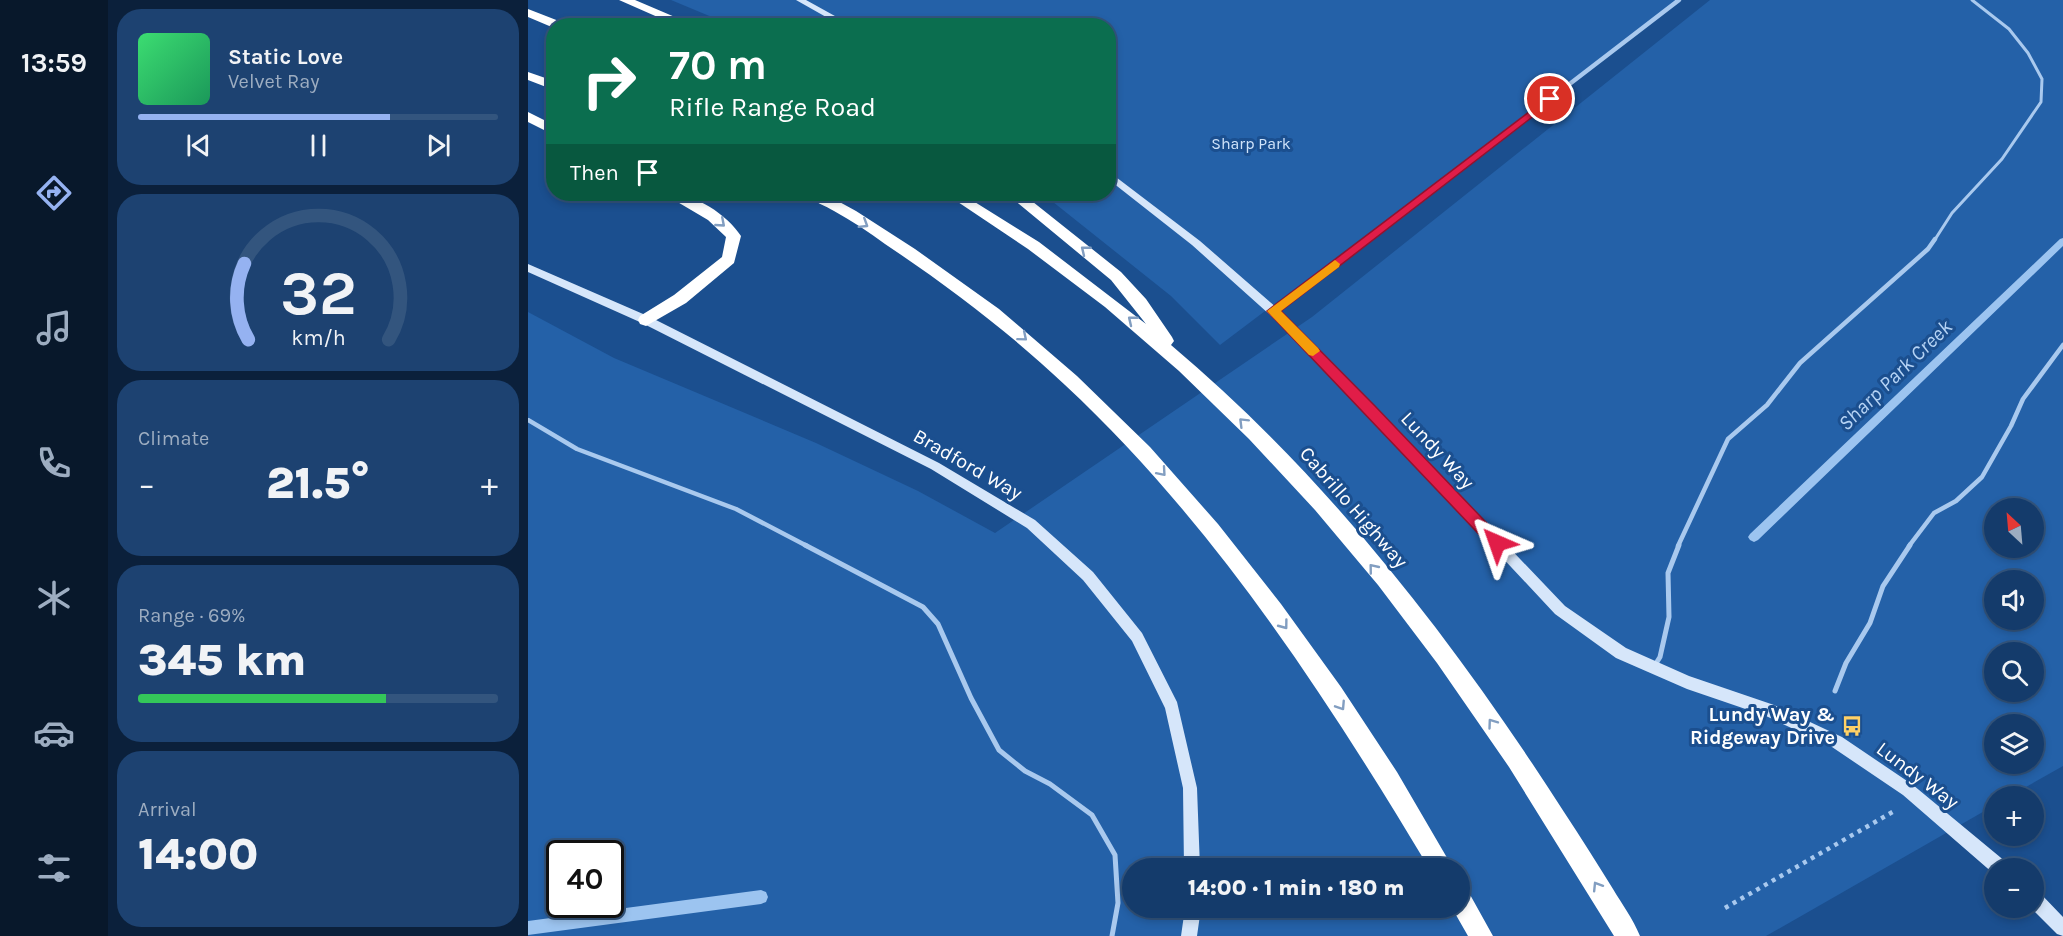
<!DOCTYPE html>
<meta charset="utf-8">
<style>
body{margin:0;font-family:Karla,sans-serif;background:#1d4271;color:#f1f3f6;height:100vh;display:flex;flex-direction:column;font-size:22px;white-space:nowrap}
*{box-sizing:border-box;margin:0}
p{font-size:20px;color:#9dadc1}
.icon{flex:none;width:33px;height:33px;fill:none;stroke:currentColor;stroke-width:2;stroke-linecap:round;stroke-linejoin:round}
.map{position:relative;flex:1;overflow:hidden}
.drawer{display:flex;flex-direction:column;gap:9px;padding:9px;background:#0b203b;width:420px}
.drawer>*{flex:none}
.top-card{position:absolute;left:18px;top:18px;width:570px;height:183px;border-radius:24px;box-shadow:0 3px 9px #0003,0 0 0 2px #33557e;background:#0b6e4f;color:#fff;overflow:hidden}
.needle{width:39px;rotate:334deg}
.tools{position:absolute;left:1456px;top:498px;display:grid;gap:12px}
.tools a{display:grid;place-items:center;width:60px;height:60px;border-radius:50%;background:#143b6b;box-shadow:0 3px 9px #0003,0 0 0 2px #33557e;font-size:30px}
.speed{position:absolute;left:18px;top:840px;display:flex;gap:12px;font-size:30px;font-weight:700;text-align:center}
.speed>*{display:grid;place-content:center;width:78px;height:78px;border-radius:50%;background:#143b6b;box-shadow:0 3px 9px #0003,0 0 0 2px #33557e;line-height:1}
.speed .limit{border:3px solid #111;border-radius:9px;background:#fff;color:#111}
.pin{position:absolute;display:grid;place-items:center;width:51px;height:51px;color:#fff;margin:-26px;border:3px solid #fff;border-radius:50%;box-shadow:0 2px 6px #0007}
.me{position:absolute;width:66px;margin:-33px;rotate:317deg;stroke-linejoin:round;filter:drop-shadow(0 0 4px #0008)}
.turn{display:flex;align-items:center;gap:21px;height:126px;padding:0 24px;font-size:27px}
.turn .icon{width:78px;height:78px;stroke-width:2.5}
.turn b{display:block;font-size:42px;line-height:51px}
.then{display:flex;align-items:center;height:57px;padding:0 24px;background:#0003;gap:12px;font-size:22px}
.big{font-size:45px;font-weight:800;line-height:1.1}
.drawer .widget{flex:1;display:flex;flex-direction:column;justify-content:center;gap:9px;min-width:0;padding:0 21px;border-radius:24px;background:#1d4271}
.drawer .dial{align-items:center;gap:0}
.dial svg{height:156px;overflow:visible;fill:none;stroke:#33557e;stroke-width:7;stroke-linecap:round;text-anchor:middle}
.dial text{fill:#f1f3f6;stroke:none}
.song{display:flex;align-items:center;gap:18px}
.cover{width:72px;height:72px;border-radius:9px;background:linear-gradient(135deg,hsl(140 70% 55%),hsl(150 70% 35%))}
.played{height:6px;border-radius:3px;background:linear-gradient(90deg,#95b2f1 70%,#33557e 70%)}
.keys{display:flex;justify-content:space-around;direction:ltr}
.heat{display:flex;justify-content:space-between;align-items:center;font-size:33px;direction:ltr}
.charge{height:9px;border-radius:4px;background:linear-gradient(90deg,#34c759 69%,#33557e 0)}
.trip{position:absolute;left:594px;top:858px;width:348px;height:60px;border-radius:30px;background:#143b6b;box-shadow:0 3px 9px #0003,0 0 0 2px #33557e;font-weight:800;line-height:60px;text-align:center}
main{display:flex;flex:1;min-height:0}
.tab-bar{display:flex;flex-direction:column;width:108px;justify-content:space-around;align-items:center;background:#08182b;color:#9dadc1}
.tab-bar .icon{width:42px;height:42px}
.tab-bar .selected{color:#95b2f1}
.tab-bar b{font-size:27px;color:#f1f3f6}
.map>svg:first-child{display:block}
.green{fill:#2461a8;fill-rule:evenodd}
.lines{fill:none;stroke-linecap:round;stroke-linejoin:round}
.stream{fill:#9cc4f0;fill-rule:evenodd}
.path{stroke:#a9c9ee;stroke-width:4.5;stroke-dasharray:4 5;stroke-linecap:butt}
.lane-far2{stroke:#a9c9ee;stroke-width:3}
.lane-far1{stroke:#a9c9ee;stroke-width:4.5}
.lane{stroke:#a9c9ee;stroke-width:5}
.street-far1{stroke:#a9c9ee;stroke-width:4.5}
.street{stroke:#a9c9ee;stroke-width:5}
.secondary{fill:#d6e6fa;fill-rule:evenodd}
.highway{fill:#fff;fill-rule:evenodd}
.oneway{stroke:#829ec1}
.route{fill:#e11d48;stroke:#92132f;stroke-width:1.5}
.slow{fill:#f59e0b}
.labels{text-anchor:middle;stroke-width:6;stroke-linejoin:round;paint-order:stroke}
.far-park-label{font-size:16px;fill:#cfe3fa;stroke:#1b4f8f}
.street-label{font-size:20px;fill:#fff;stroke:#1b4f8f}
.poi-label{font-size:20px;font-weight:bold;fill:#fff;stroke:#1b4f8f;text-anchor:end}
.water-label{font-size:21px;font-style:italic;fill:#b5d3f5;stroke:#1b4f8f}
</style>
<main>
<nav class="tab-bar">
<b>13:59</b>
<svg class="icon selected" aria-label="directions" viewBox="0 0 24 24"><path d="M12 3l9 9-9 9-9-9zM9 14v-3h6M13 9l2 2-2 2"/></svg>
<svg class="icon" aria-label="music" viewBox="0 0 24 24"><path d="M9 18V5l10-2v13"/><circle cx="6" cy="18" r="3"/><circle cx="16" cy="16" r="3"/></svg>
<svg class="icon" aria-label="phone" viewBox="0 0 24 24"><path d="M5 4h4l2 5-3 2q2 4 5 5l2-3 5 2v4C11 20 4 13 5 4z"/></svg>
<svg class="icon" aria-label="climate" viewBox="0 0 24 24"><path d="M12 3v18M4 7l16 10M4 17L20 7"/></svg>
<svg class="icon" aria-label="car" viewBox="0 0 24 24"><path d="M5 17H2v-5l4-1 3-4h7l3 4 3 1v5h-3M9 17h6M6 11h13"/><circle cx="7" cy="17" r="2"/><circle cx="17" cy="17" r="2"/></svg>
<svg class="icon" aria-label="filters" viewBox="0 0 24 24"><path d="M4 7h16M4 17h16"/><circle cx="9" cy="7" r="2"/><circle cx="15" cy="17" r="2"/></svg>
</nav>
<section class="drawer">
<div class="widget">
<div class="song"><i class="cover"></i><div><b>Static Love</b><p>Velvet Ray</p></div></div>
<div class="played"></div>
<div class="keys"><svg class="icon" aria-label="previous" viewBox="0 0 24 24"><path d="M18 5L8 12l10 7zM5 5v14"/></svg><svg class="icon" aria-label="pause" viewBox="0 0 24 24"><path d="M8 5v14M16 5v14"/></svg><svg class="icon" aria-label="next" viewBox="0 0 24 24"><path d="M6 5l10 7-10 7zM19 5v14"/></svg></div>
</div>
<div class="widget dial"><svg viewBox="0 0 100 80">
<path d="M14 69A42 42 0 1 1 86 69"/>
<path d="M14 69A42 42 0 0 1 12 30" stroke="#95b2f1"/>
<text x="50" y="56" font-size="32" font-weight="700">32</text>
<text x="50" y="72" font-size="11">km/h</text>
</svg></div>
<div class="widget"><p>Climate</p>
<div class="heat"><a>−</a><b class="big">21.5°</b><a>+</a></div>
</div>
<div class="widget"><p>Range · 69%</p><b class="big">345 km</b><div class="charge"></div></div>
<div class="widget"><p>Arrival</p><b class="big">14:00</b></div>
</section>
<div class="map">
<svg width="1535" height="936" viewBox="0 0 1535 936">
<rect width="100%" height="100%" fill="#1b4f8f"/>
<path class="green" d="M 143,0 L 1150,0 L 692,345 L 643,296 L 515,194 L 580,194 L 580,26 L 203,25 Z
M 1182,0 L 1535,0 L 1535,766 L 1482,796 L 1467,796 L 1467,805 L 1238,936 L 0,936 L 0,312 L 86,358 L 288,443 L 390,491 L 467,533 L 784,317 ZM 1467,508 L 1506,508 L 1506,548 L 1467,548 ZM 1467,580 L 1506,580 L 1506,620 L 1467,620 ZM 1467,652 L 1506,652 L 1506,692 L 1467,692 ZM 1467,724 L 1506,724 L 1506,764 L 1467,764 ZM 32,854 L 82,854 L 82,904 L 32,904 ZM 604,868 L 932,868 L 932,908 L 604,908 Z"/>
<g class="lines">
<path class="stream" d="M 1535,238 L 1535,246 L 1230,540 L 1226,542 L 1222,540 L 1220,537 L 1222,534 L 1532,239 Z
M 233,890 L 238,892 L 240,897 L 238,902 L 233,904 L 0,935 L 0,921 Z"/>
<path class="path" d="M 1197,908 L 1368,810"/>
<path class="lane-far2" d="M 1406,241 L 1424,213 L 1474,159 L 1513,102 L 1514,79 L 1500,53 L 1481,29 L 1444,0"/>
<path class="lane-far1" d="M 0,420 L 49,449 L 208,509 L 279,546
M 1150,546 L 1200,439 L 1239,405 L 1272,363 L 1400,249 L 1407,239
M 1381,546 L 1406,513 L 1428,501 L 1454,477 L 1483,426 L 1495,399 L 1535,345"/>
<path class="lane" d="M 277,545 L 395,607 L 410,624 L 443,698 L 471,750 L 497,771 L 522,784 L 564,815 L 587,855 L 590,903 L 584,936
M 1127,665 L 1132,657 L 1141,617 L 1140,573 L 1151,545
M 1307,691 L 1318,663 L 1342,623 L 1355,586 L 1382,545"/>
<path class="street-far1" d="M 837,241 L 1151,0"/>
<path class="street" d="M 745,311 L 839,239"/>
<path class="secondary" d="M 268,0 L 278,0 L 325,26 L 314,26 Z
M 580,171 L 672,241 L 749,308 L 847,407 L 1037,606 L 1098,648 L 1161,676 L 1246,705 L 1314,737 L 1385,785 L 1478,862 L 1480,868 L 1467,868 L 1466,874 L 1375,795 L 1304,747 L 1238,716 L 1159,689 L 1088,658 L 1027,614 L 839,413 L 741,314 L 664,245 L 580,179 Z
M 0,264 L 122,317 L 411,463 L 507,520 L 565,572 L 614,633 L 649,702 L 669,788 L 672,868 L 656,868 L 655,788 L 637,708 L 604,641 L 555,580 L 499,528 L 403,469 L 114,323 L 0,272 Z
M 1506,891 L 1512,893 L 1535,917 L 1535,936 L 1529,934 L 1503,908 L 1506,908 Z
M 657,908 L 673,908 L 669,936 L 653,936 Z"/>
<path class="highway" d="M 91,0 L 107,0 L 168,26 L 150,26 Z
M 0,9 L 36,23 L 38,26 L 26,26 L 26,28 L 0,17 Z
M 0,72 L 26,81 L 26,90 L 0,80 Z
M 0,112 L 26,125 L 26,135 L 0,122 Z
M 136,194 C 163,191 198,213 213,236 L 206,263 L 158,303 L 118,326 L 112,324 L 110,320 L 112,316 L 146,295 L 194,257 L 198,237 L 180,220 Z
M 279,194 L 297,194 L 328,211 L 387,249 L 471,309 L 549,376 L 622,447 L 690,524 L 753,604 L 813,687 L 869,772 L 925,868 L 901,868 C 797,695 686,524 537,385 C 482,333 420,286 357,244 C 341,232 324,221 306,211 C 298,206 285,202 279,194 Z
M 418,194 L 434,194 L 511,242 L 618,324 L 583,280 L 479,194 L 495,194 L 593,272 L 618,299 L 644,337 L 646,341 L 643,345 C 799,476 927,642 1036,812 C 1053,838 1069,863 1085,889 C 1094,904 1105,919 1112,936 L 1086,936 L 981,767 L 909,663 L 850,585 L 787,510 L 721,439 L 651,371 L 577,307 L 500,249 Z
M 932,887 L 940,891 L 965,936 L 940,936 L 924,908 L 932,908 Z"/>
</g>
<defs><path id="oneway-chevron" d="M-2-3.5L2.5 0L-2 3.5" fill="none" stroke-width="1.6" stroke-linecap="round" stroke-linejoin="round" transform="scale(1.5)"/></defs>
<g class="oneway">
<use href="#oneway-chevron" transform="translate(193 223) rotate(41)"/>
<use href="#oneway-chevron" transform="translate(336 224) rotate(32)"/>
<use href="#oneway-chevron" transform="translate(557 250) rotate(-141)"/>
<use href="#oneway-chevron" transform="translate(604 320) rotate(-141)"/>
<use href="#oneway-chevron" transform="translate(495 337) rotate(40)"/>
<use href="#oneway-chevron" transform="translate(715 422) rotate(-135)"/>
<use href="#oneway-chevron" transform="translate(634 472) rotate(49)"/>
<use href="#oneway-chevron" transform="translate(845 568) rotate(-129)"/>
<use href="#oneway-chevron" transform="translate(756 625) rotate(53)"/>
<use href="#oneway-chevron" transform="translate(813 706) rotate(57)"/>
<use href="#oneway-chevron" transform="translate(964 723) rotate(-126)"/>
<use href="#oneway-chevron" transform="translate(1069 886) rotate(-122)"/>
</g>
<path class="route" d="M 1022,96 L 1025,97 L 1025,101 L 753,311 L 847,406 L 974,539 L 976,543 L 974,548 L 969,550 L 964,548 L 739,311 Z"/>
<path class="slow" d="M 807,260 L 812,264 L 811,267 L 753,311 L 790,348 L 792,351 L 785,356 L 781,355 L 739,311 Z"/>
<defs>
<g id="bus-bare" transform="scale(1.62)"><path d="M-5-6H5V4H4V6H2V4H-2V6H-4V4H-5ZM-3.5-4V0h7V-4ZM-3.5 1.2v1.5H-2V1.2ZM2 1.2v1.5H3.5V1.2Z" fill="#ffd166" stroke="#1b4f8f" stroke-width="2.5" paint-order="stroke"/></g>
</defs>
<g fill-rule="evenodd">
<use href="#bus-bare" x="1324" y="726"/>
</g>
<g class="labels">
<g class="far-park-label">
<text x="723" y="149">Sharp Park</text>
</g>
<g class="street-label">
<text transform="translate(910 450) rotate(47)" y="7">Lundy Way</text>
<text transform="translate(440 464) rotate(30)" y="7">Bradford Way</text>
<text transform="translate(826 507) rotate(49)" y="7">Cabrillo Highway</text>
<text transform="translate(1390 775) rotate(37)" y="7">Lundy Way</text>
</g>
<g class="poi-label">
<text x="1307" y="721">Lundy Way &amp;<tspan x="1307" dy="23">Ridgeway Drive</tspan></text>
</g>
<g class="water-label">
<text transform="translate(1367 375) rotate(-44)" y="7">Sharp Park Creek</text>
</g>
</g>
</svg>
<div class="tools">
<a><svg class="needle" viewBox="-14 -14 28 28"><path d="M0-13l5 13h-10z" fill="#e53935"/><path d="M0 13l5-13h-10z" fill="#9dadc1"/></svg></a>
<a><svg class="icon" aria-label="sound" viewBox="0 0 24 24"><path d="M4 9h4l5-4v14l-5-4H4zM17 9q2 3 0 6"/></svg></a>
<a><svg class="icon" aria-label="search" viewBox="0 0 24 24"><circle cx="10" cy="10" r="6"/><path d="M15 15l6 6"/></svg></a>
<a><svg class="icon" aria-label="layers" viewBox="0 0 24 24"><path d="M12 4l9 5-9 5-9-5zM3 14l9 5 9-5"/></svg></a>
<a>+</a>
<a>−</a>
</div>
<div class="speed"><div class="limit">40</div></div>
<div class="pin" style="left:1022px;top:99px;background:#d93025"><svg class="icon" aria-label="arrive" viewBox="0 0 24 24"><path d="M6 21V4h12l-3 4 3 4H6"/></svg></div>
<svg class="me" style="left:969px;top:543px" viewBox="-20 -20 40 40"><path d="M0-17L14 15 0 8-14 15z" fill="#e11d48" stroke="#fff" stroke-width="4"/></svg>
<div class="trip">14:00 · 1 min · 180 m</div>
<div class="top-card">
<div class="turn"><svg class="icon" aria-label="right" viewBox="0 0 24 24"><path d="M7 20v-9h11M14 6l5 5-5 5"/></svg><div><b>70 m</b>Rifle Range Road</div></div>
<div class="then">Then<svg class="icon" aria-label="arrive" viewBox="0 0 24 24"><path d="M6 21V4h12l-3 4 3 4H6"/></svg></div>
</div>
</div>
</main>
